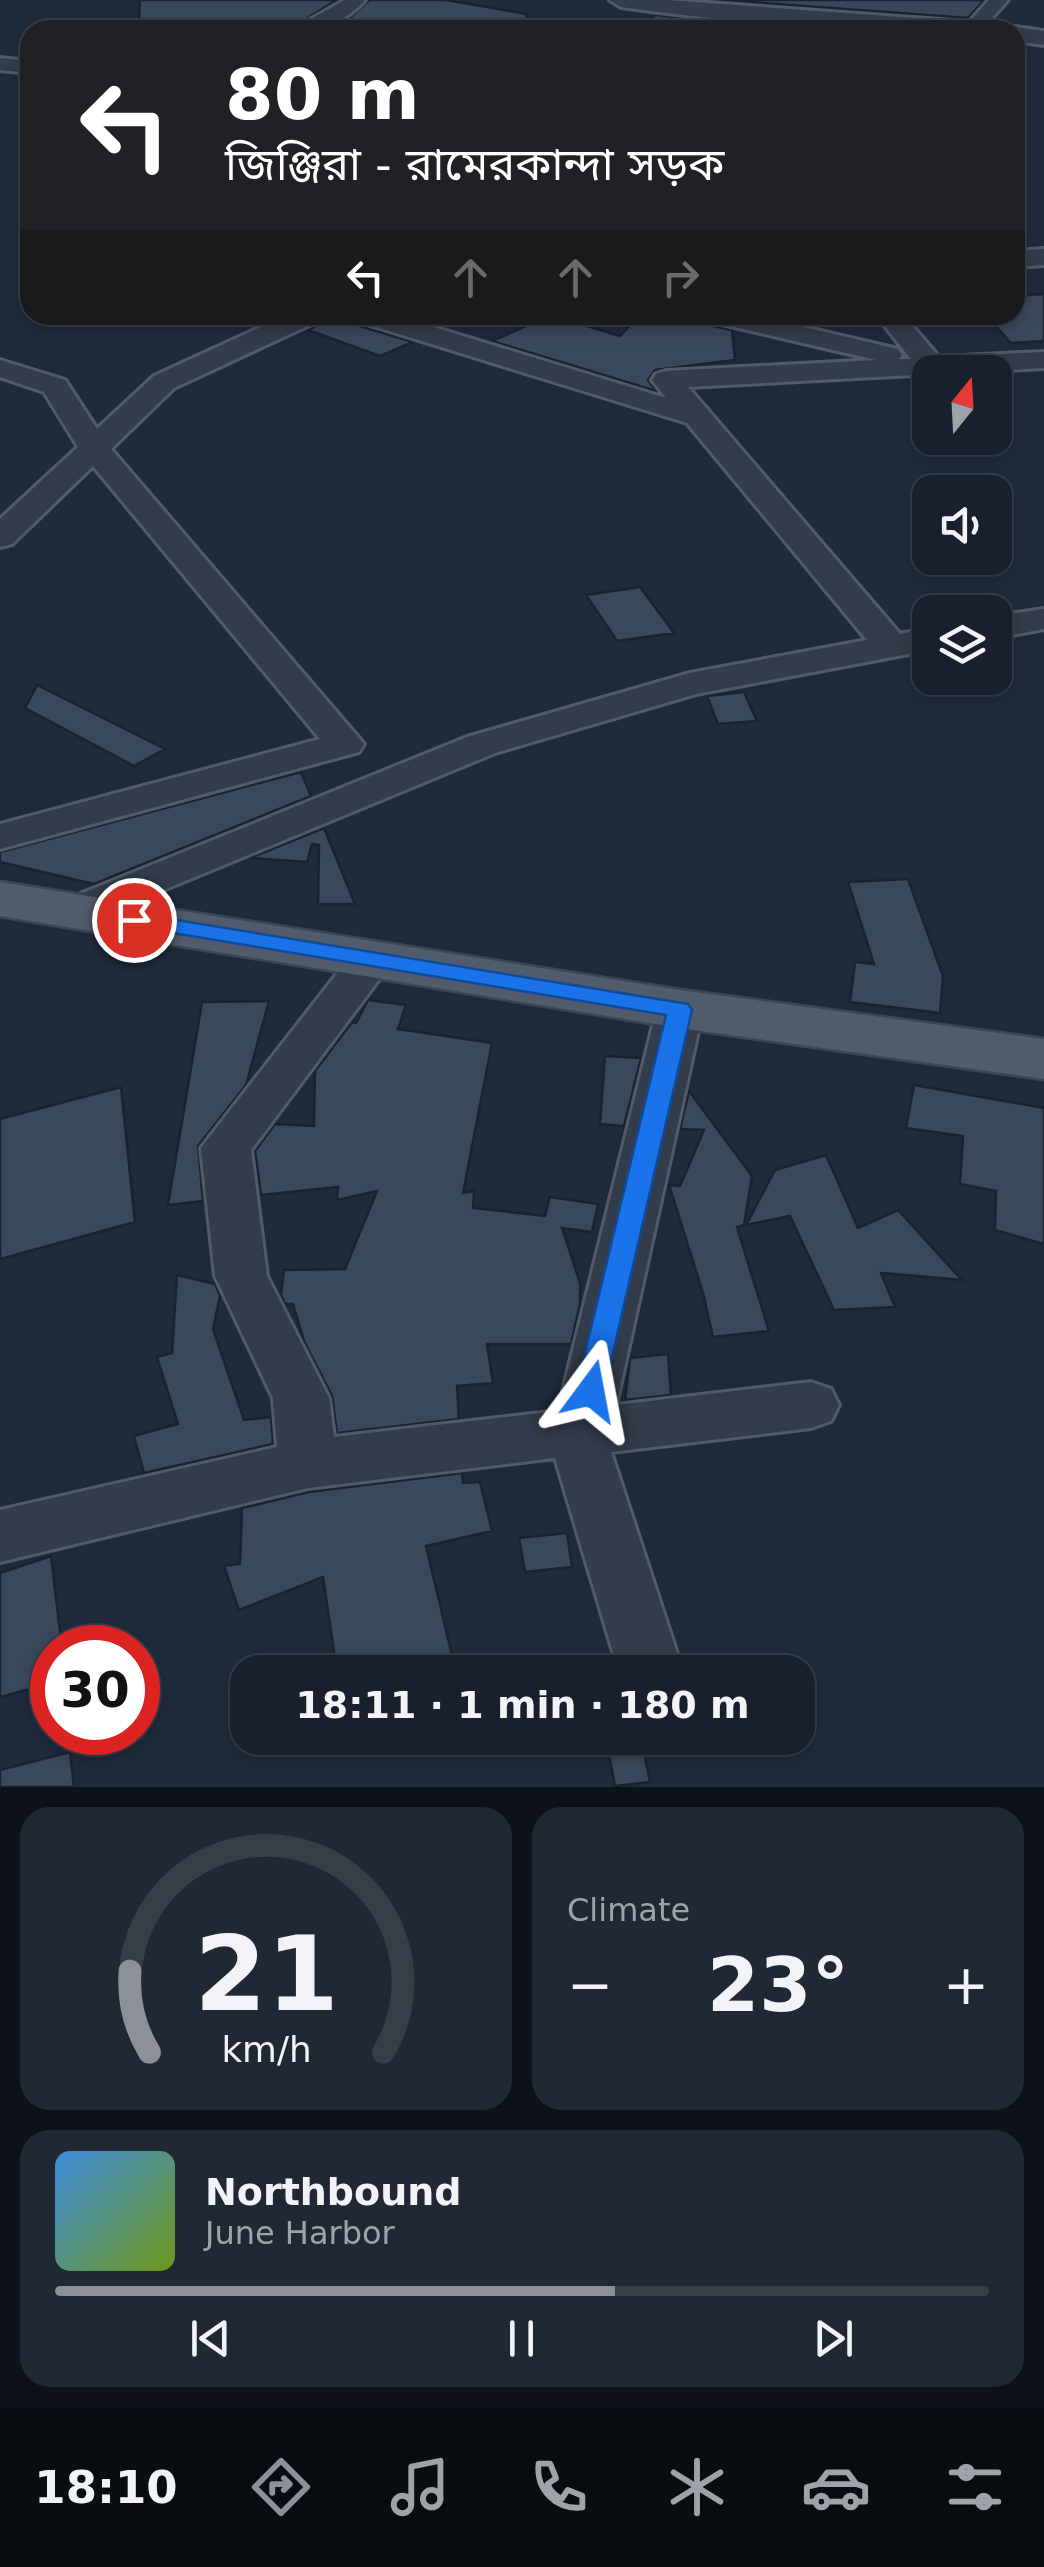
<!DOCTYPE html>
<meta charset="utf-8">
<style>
body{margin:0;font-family:"DejaVu Sans","Noto Sans Bengali",sans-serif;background:#202834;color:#f1f3f6;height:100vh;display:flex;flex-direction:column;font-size:38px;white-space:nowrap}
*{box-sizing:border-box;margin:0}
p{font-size:32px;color:#9ea3a9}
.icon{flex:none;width:55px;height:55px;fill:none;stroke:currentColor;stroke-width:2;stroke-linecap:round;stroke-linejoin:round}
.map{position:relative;height:1787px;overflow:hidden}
.drawer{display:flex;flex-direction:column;gap:20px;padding:20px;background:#0d1218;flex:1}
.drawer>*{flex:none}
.top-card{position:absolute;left:20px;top:20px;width:1005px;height:305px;border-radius:30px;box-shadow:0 5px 15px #0003,0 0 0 2px #363e48;background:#202124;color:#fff;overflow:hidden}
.needle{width:65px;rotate:18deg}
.fabs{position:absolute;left:912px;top:355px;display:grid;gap:20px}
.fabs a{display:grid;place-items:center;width:100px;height:100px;border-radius:20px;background:#17202c;box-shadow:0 5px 15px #0003,0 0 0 2px #363e48;font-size:50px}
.speed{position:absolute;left:30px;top:1625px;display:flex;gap:20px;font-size:50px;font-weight:700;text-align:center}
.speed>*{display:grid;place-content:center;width:130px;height:130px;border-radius:50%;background:#17202c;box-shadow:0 5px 15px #0003,0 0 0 2px #363e48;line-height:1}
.speed .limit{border:15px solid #d22;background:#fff;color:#111}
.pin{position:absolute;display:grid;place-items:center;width:85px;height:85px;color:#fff;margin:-42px;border:5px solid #fff;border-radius:50%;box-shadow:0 2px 10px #0007}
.me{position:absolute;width:110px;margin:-55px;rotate:13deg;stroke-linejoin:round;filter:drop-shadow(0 0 8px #0008)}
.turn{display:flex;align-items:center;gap:35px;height:210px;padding:0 40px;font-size:45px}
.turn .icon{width:130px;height:130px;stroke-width:2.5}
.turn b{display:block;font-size:70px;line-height:85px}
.lanes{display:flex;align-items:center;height:95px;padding:0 40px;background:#0003;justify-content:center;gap:50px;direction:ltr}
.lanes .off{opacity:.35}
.big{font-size:75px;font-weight:700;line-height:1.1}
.drawer .card{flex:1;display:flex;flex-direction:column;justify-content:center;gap:15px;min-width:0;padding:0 35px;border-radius:30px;background:#202834}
.drawer .dial{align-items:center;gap:0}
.dial svg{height:260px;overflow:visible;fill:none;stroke:#363e48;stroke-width:7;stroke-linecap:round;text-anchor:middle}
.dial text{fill:#f1f3f6;stroke:none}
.song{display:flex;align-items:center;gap:30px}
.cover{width:120px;height:120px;border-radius:15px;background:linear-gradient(135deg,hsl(210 70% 55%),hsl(80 70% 35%))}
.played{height:10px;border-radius:5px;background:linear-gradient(90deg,#8c9099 60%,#363e48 60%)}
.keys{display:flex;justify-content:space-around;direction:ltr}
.heat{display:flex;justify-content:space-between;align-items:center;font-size:55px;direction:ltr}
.drawer .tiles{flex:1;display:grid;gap:20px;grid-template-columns:1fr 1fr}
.card:last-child{grid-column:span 2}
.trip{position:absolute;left:230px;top:1655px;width:585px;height:100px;border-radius:30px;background:#17202c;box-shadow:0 5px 15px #0003,0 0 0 2px #363e48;font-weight:700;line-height:100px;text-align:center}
.tab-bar{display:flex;height:160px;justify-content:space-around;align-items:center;background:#090d12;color:#9ea3a9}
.tab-bar .icon{width:70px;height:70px}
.tab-bar .selected{color:#8c9099}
.tab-bar b{font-size:45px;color:#f1f3f6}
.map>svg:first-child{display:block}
.building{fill:#3a485b;stroke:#1a2331;stroke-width:2.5}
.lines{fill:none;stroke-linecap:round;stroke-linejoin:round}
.minor-casing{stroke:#505a69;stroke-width:6}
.tertiary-casing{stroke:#505a69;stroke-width:6}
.primary-casing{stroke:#3c4555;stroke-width:5}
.minor{fill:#333c4b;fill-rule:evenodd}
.tertiary{fill:#333c4b;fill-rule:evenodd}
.primary{fill:#505b6b;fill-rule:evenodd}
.route{fill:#1a73e8;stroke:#114b97;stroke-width:2.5}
</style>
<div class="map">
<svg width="1044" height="1787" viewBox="0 0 1044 1787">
<rect width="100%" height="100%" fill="#1f2a3b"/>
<path class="building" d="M 140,0 L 337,0 L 288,30 L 229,30 L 139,21 Z
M 369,0 L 446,0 L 527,14 L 526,30 L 323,30 L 351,17 Z
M 719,0 L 984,0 L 968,18 Z
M 656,15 L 760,26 L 828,30 L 629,30 Z
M 1044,294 L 1044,341 L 1011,343 L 986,315 L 1015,315 L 1015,296 Z
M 326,315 L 349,315 L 356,325 L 413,342 L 380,356 L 308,330 L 320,324 Z
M 551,315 L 620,336 L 640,315 L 702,316 L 708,325 L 732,330 L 735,360 L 655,370 L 648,380 L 656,391 L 492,341 Z
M 640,587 L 674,633 L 617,641 L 586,595 Z
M 37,685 L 165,749 L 134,766 L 25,708 Z
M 744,692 L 757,721 L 718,724 L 707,696 Z
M 301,772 L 311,796 L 94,884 L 0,862 L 0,852 Z
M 324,828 L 355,904 L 318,904 L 319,845 L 312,844 L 307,862 L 250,858 Z
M 908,879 L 943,976 L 940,1013 L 850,1002 L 855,962 L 874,964 L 848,882 Z
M 368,1000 L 406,1005 L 398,1029 L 492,1043 L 463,1193 L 474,1191 L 473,1208 L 545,1216 L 550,1197 L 598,1204 L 592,1232 L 562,1228 L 580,1283 L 580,1304 L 571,1344 L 487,1344 L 493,1383 L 457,1386 L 459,1419 L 337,1433 L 332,1396 L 304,1341 L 293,1304 L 285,1304 L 281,1295 L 284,1270 L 345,1269 L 377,1191 L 337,1200 L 338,1187 L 261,1195 L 255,1151 L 275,1124 L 314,1126 L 315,1071 L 352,1022 L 356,1023 Z
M 269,1001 L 246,1085 L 198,1146 L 203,1201 L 168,1205 L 202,1002 Z
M 605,1056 L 641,1058 L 624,1126 L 600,1124 Z
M 914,1085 L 1044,1108 L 1044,1244 L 995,1230 L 996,1191 L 960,1184 L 963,1136 L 906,1128 Z
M 121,1087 L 135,1222 L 0,1259 L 0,1119 Z
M 689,1091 L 752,1176 L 744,1225 L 737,1227 L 769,1331 L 713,1337 L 703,1293 L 669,1185 L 680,1186 L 704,1130 L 680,1129 Z
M 826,1155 L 858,1228 L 898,1210 L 962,1280 L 881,1273 L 895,1307 L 834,1310 L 790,1216 L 746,1225 L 775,1170 Z
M 177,1275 L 215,1284 L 220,1296 L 213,1329 L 244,1420 L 271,1417 L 273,1444 L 144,1473 L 134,1436 L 178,1424 L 157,1357 L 172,1353 Z
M 668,1354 L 671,1395 L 625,1400 L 630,1358 Z
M 462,1473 L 463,1483 L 480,1482 L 492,1531 L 426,1546 L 456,1672 L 337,1672 L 323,1577 L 239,1610 L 224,1566 L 240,1564 L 242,1508 L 309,1492 Z
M 567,1533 L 572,1567 L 525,1572 L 519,1538 Z
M 51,1556 L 62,1648 L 52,1648 L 52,1683 L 0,1697 L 0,1573 Z
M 606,1738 L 641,1738 L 650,1782 L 615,1786 Z
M 70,1752 L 74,1787 L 0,1787 L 0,1770 Z"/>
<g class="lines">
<g class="minor-casing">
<path id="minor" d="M 345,0 L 365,0 C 346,22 320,30 292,30 Z
M 989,0 L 1008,0 L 981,30 L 962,30 Z
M 0,58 L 30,61 L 30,73 L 0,70 Z
M 1044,249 L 1044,265 L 1015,267 L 1015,251 Z
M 287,315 L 322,315 L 318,321 L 174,388 L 111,449 L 364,744 L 359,752 L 0,849 L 0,824 L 320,739 L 93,466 L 12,544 L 0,547 L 0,519 L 78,447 L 44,392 L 0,377 L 0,360 L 65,380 L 97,429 L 154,376 Z
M 353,315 L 394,315 L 666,398 L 652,380 L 656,374 L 666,371 L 876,360 L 709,321 L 705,315 L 752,315 L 898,349 L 902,355 L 899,359 L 911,359 L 876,315 L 903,315 L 939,357 L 1044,352 L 1044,368 L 688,387 L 900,634 L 930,628 L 930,650 L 696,694 L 495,753 L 88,921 L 73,925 L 58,921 L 51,912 L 58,903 L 467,737 L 690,673 L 867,640 L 687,423 L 357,321 Z
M 1044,609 L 1044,629 L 995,638 L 995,616 Z
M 373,944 L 389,948 L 395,958 L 251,1150 L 267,1276 L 329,1398 L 334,1437 L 558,1411 L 657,1009 L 664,999 L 680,994 L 696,999 L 703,1009 L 616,1405 L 811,1382 L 831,1389 L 839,1405 L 831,1421 L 811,1428 L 611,1452 L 683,1672 L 619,1672 L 555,1458 L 308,1488 L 0,1562 L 0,1510 L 277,1447 L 273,1398 L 215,1276 L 201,1148 L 357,948 Z"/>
</g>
<g class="tertiary-casing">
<path id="tertiary" d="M 610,0 L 667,0 L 983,23 L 995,30 C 869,30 745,25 621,7 Z
M 1015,27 L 1044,31 L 1044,45 L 1015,41 L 1015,30 L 1006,30 Z"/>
</g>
<g class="primary-casing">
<path id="primary" d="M 0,882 L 680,990 L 1044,1039 L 1044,1079 L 680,1028 L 0,916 Z"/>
</g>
<use href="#minor" class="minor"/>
<use href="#tertiary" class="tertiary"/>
<use href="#primary" class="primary"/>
</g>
<path class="route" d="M 134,913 L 688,1004 L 692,1010 L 602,1400 L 591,1403 L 581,1400 L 576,1391 L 666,1015 L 125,925 L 122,920 Z"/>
</svg>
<div class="fabs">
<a><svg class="needle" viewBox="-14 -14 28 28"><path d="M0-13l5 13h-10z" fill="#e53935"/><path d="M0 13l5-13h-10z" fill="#9ea3a9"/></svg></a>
<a><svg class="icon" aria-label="sound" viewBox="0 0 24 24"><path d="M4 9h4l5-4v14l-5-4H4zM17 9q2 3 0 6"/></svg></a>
<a><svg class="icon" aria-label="layers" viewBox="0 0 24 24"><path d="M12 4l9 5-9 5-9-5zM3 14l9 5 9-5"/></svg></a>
</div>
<div class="speed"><div class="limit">30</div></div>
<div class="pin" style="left:134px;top:920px;background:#d93025"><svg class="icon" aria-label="arrive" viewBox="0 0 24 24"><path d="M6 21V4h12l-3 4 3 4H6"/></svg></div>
<svg class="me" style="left:591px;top:1391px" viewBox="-20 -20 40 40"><path d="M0-17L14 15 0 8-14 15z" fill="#1a73e8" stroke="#fff" stroke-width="4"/></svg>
<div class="trip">18:11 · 1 min · 180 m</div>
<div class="top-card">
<div class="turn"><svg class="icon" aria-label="left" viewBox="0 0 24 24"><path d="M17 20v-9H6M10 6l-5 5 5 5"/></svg><div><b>80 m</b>জিঞ্জিরা - রামেরকান্দা সড়ক</div></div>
<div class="lanes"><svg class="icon" aria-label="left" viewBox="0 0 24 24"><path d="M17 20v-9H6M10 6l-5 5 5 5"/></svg><svg class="icon off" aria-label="ahead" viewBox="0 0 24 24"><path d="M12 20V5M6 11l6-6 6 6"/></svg><svg class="icon off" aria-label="ahead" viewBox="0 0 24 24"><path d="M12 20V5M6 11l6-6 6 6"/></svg><svg class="icon off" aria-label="right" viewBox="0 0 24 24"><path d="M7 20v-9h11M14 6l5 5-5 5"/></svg></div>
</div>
</div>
<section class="drawer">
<div class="tiles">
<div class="card dial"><svg viewBox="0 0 100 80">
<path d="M14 69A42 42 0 1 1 86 69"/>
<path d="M14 69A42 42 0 0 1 8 44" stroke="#8c9099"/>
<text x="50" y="56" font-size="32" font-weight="700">21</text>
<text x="50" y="72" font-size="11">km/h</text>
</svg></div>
<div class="card"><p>Climate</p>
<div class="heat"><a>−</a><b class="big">23°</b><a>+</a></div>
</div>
<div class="card">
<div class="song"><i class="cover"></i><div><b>Northbound</b><p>June Harbor</p></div></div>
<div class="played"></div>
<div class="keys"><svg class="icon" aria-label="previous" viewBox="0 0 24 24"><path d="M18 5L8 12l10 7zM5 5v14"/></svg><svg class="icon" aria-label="pause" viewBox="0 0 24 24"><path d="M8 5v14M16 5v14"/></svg><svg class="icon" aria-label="next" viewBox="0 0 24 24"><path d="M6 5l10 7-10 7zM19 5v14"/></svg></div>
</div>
</div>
</section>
<nav class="tab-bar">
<b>18:10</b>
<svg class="icon selected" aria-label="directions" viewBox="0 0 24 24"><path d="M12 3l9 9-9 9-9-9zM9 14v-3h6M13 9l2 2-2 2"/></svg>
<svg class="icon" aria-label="music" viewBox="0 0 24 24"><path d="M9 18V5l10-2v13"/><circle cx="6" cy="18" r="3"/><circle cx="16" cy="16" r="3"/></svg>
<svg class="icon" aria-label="phone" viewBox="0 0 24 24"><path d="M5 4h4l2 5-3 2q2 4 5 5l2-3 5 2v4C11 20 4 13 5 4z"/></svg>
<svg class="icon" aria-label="climate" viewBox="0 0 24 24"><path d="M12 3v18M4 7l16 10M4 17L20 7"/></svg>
<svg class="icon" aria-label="car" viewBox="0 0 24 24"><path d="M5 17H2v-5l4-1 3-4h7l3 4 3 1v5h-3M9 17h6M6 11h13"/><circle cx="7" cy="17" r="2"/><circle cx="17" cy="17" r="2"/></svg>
<svg class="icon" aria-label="filters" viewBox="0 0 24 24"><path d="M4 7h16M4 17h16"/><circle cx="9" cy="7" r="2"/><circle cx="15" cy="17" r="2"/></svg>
</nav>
